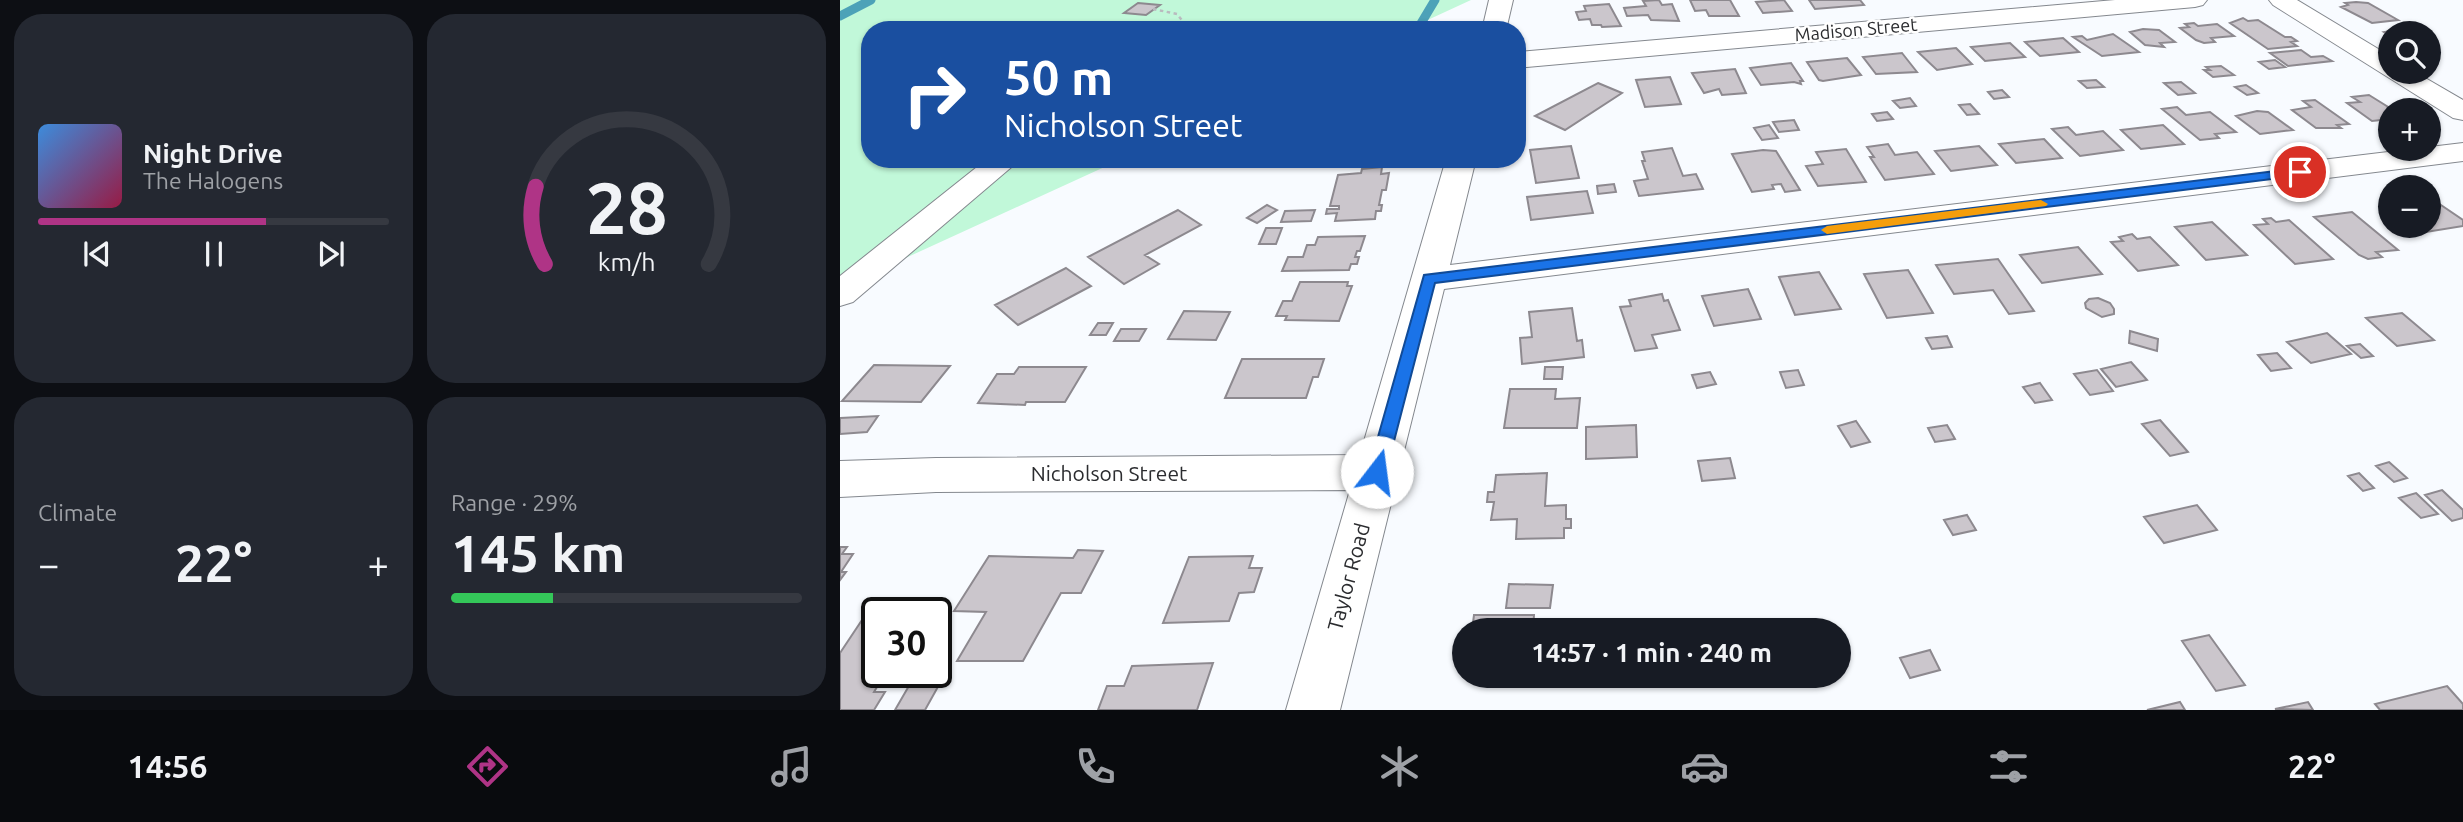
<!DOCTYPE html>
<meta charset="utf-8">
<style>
body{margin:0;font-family:Ubuntu,sans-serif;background:#242831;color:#f1f3f6;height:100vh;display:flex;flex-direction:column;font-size:26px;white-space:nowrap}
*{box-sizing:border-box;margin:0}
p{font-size:23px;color:#9ea1a6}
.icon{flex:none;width:38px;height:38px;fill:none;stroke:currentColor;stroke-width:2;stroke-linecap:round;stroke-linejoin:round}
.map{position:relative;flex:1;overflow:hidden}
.drawer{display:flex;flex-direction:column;gap:14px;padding:14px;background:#0d0f14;width:840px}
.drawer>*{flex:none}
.banner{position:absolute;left:21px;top:21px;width:665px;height:147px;border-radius:28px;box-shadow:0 2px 5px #0004;background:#1a4fa0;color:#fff;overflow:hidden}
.controls{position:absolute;left:1538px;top:21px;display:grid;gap:14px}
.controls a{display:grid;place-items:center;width:63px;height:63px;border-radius:50%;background:#171b24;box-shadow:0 2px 5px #0004;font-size:35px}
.speed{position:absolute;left:21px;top:597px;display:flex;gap:14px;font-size:35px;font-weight:700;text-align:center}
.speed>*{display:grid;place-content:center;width:91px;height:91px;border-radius:50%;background:#171b24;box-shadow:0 2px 5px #0004;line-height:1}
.speed .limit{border:4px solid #111;border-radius:10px;background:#fff;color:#111}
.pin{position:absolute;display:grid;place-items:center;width:60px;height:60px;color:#fff;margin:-30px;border:4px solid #fff;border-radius:50%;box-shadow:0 2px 7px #0007}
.me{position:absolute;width:77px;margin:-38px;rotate:15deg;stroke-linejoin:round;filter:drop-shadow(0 0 5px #0008)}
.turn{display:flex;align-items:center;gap:24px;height:147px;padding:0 28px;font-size:32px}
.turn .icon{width:91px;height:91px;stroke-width:2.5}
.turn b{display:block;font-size:49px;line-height:60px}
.big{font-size:52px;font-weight:700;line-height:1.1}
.drawer .widget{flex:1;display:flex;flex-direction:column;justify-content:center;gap:10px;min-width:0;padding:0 24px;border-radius:28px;background:#242831}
.drawer .dial{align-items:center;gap:0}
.dial svg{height:182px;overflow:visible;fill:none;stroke:#363941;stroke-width:7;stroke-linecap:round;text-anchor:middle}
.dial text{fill:#f1f3f6;stroke:none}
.song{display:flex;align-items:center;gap:21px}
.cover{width:84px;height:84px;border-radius:10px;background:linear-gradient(135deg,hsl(210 70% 55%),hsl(340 70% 35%))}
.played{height:7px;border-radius:4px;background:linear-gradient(90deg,#af3486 65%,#363941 65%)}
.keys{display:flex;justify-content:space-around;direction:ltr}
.heat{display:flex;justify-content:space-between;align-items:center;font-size:38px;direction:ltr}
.charge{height:10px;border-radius:5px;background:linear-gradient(90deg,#34c759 29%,#363941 0)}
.drawer .tiles{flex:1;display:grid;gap:14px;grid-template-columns:repeat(2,1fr)}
.trip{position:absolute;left:612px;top:618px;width:399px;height:70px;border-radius:35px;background:#171b24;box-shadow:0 2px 5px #0004;font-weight:700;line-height:70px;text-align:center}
.menu{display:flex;height:112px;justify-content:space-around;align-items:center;background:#090b0e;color:#9ea1a6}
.menu .icon{width:49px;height:49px}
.menu .on{color:#af3486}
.menu b{font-size:32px;color:#f1f3f6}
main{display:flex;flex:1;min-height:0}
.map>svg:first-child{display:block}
.green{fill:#c1f8d9}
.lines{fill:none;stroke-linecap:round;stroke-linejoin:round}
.stream{stroke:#4da2b8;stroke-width:9}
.building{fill:#cbc6cc;stroke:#8d898f;stroke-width:2}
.minor-casing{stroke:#84888e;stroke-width:2}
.path{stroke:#b9bbbf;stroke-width:2.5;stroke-dasharray:3.5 3.5;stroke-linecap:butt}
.minor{fill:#fff;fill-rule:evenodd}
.route{fill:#1a73e8;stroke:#114b97;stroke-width:2}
.slow{fill:#f59e0b}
.labels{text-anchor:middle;stroke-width:5;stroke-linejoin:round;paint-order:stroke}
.far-street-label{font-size:18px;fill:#2b2c2f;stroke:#fff}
.street-label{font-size:21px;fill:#2b2c2f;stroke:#fff}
</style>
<main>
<section class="drawer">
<div class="tiles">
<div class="widget">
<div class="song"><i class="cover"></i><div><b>Night Drive</b><p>The Halogens</p></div></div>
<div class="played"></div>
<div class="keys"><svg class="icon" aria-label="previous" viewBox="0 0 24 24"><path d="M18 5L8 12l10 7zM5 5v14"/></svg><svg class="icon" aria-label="pause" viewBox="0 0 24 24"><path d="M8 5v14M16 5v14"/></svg><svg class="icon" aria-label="next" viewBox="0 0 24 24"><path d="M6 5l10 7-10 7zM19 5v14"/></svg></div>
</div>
<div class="widget dial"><svg viewBox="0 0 100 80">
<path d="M14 69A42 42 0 1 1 86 69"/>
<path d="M14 69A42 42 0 0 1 10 35" stroke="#af3486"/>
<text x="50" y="56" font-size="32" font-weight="700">28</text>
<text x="50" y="72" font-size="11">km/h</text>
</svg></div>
<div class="widget"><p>Climate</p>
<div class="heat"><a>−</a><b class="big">22°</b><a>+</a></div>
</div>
<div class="widget"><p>Range · 29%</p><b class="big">145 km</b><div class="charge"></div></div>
</div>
</section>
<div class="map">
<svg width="1623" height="710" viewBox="0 0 1623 710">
<rect width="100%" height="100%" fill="#f8fbff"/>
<path class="green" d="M 0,0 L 631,0 L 566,30 L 30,30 L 30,159 L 282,159 L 0,288 Z"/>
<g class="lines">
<path class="stream" d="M 0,16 L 31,0
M 577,30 L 595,0"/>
</g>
<path class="building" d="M 819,0 L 822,5 L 832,4 L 839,21 L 811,20 L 808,15 L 787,16 L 784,8 L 806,6 L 803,1 Z
M 850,0 L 890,0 L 899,16 L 869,16 L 866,10 L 855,11 Z
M 944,0 L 952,11 L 923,13 L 916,2 Z
M 969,0 L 1020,0 L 1024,5 L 975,9 Z
M 1516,2 L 1528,3 L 1558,20 L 1532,23 L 1501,7 L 1508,5 L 1505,3 Z
M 298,3 L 320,5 L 306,15 L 284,13 Z
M 769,4 L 781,26 L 762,27 L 761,25 L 752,25 L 750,19 L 739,20 L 736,12 L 746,11 L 744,6 Z
M 1403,18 L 1408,21 L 1418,20 L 1445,37 L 1451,37 L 1457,41 L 1451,42 L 1457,46 L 1428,49 L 1390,23 Z
M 1354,23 L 1358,26 L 1377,24 L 1394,36 L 1371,38 L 1375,42 L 1364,43 L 1356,40 L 1340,28 L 1349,27 L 1345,24 Z
M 1572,28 L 1582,33 L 1550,33 L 1550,36 L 1544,32 Z
M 1303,29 L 1319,30 L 1335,42 L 1320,43 L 1324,47 L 1305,45 L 1290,32 Z
M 1273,34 L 1299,52 L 1262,56 L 1233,37 L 1242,36 L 1247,40 Z
M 1223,38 L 1239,52 L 1200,56 L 1185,42 Z
M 1170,43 L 1185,57 L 1145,61 L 1131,47 Z
M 1116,48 L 1132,64 L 1097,70 L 1078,52 Z
M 1461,50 L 1471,57 L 1483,56 L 1492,61 L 1448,66 L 1430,53 Z
M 1062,53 L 1077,72 L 1036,74 L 1023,57 Z
M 1007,58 L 1021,75 L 983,81 L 979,80 L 967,62 Z
M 1435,60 L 1445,67 L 1429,69 L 1419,62 Z
M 951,63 L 963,81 L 960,81 L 961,84 L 954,82 L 921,85 L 910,68 Z
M 1381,66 L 1394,75 L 1373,77 L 1364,70 L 1370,70 L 1366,67 Z
M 895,69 L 906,93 L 882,95 L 879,89 L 864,93 L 852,73 Z
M 830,77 L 841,104 L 805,107 L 796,80 Z
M 1256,80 L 1264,87 L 1247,88 L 1239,81 Z
M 1341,82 L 1355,93 L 1338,95 L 1324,83 Z
M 758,83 L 782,93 L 725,130 L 695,116 Z
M 1406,85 L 1418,93 L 1407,95 L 1395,87 Z
M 1162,90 L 1169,97 L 1154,99 L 1148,92 Z
M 1529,95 L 1553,110 L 1550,110 L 1550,119 L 1532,121 L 1507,103 L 1520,102 L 1512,97 Z
M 1070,98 L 1076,106 L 1060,108 L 1053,101 Z
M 1475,100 L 1509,124 L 1497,125 L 1501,128 L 1476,128 L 1452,110 L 1471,107 L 1463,101 Z
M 1130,104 L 1139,114 L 1127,115 L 1119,105 Z
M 1337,107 L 1346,115 L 1370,112 L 1396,132 L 1375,134 L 1379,138 L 1360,140 L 1322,109 Z
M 1417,111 L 1428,112 L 1453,130 L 1420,134 L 1396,116 Z
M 1047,112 L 1053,119 L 1037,121 L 1032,114 Z
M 954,120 L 959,130 L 939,132 L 933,122 Z
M 929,125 L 938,138 L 922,140 L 914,128 Z
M 1323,125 L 1344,144 L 1301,149 L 1281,130 Z
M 1228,127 L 1236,135 L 1263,131 L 1283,150 L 1240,156 L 1212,129 Z
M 1204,139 L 1222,158 L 1176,163 L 1159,144 Z
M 1048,144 L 1055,155 L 1077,152 L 1094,174 L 1045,180 L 1030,157 L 1034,157 L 1027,147 Z
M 731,146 L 739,178 L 696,183 L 690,150 Z
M 1139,146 L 1157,165 L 1111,171 L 1095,151 Z
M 832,148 L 843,176 L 856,174 L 863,189 L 799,196 L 794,181 L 808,179 L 802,161 L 805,161 L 802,152 Z
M 1006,149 L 1026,182 L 978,186 L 966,166 L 983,164 L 976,152 Z
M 923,150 L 936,151 L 960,190 L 945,192 L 941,184 L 932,185 L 934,189 L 912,192 L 892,154 Z
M 542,167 L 541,174 L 549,173 L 546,190 L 542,190 L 539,205 L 542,205 L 541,211 L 536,211 L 535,219 L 495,221 L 497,213 L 486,214 L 487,209 L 499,209 L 499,206 L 490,206 L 498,175 L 521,173 L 522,169 Z
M 774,184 L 776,192 L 758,194 L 757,186 Z
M 747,191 L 753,213 L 691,220 L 687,197 Z
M 1598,203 L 1623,220 L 1623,226 L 1580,233 L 1571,226 L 1589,226 L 1589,204 Z
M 427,205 L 437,210 L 417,223 L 407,218 Z
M 338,210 L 361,225 L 305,255 L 319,264 L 284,284 L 248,257 Z
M 475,210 L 471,221 L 441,222 L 445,211 Z
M 1512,212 L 1558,250 L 1536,252 L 1542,257 L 1528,259 L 1519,255 L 1474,217 Z
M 1431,218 L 1436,222 L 1449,220 L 1493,259 L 1455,264 L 1414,225 L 1428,224 L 1423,219 Z
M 1372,222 L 1407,255 L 1366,260 L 1335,227 Z
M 426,228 L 442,228 L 436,244 L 419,244 Z
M 1292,234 L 1297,239 L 1310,237 L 1338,265 L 1298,271 L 1271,242 L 1283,241 L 1279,237 Z
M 525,236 L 520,251 L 517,251 L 515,257 L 519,257 L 517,264 L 511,264 L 509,270 L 442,271 L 448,257 L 463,257 L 467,245 L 475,245 L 478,237 Z
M 1238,247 L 1262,274 L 1202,283 L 1180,255 Z
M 1158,259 L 1194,311 L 1169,314 L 1153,290 L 1114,294 L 1096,265 Z
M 226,268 L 251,286 L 178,325 L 155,305 Z
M 1068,270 L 1093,313 L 1047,318 L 1024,274 Z
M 979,272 L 1001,309 L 955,315 L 939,277 Z
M 460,282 L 508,282 L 507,286 L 512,286 L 499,321 L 445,320 L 447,316 L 436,316 L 443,301 L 452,301 Z
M 908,289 L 921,319 L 874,326 L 862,296 Z
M 822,294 L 824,301 L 828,300 L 840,330 L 812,335 L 817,348 L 795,351 L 780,307 L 791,306 L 789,300 Z
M 1258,298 L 1270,303 L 1274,309 L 1274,314 L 1262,317 L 1246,308 L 1245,303 L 1249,299 Z
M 732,308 L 737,341 L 742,340 L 744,357 L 682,364 L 680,338 L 692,337 L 689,312 Z
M 344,311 L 390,312 L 376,340 L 328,339 Z
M 1562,313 L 1594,340 L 1557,346 L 1526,318 Z
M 258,323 L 273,323 L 266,335 L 250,335 Z
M 281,329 L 306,329 L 299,341 L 274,341 Z
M 1290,331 L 1318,339 L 1317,351 L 1289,343 Z
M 1487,333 L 1511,354 L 1471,363 L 1447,342 Z
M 1107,336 L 1112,347 L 1092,349 L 1086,338 Z
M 1520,344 L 1533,356 L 1521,358 L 1507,346 Z
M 1437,353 L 1451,368 L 1431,371 L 1418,355 Z
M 402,359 L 484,359 L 478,377 L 473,377 L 466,398 L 385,398 Z
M 1291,362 L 1307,380 L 1276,387 L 1261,369 Z
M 34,365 L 110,366 L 81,402 L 2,401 Z
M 179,367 L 246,367 L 225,402 L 186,402 L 185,405 L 138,403 L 157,374 L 174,374 Z
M 705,367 L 723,367 L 722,379 L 704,379 Z
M 958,370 L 964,385 L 946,388 L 940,372 Z
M 1257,370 L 1273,391 L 1250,395 L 1234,374 Z
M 870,372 L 876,384 L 857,388 L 852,375 Z
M 1200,383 L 1212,400 L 1195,403 L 1183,387 Z
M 670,389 L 716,389 L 715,399 L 740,398 L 737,428 L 664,428 Z
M 38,416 L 27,432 L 0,434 L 0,418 Z
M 1320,420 L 1348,452 L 1330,456 L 1302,424 Z
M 1016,421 L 1030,442 L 1011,447 L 998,426 Z
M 796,425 L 797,457 L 746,459 L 746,427 Z
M 1107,425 L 1115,439 L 1095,442 L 1088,428 Z
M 890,458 L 895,478 L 862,481 L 858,461 Z
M 1549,462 L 1567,478 L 1554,482 L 1536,466 Z
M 707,473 L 705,506 L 726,505 L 726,519 L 731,519 L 731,528 L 724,528 L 724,538 L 676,539 L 677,519 L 651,520 L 654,502 L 647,502 L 648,492 L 654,492 L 656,475 Z
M 1519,473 L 1534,488 L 1523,491 L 1508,476 Z
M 1602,490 L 1623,510 L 1623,518 L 1612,521 L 1585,495 Z
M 1576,493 L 1598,514 L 1581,518 L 1559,498 Z
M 1357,505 L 1377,530 L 1324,543 L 1304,517 Z
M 1127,515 L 1136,530 L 1113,535 L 1104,520 Z
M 0,547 L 7,547 L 2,554 L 13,554 L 1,572 L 6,572 L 0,580 Z
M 238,550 L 263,551 L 241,593 L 221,593 L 183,661 L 117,661 L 146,612 L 114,611 L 149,556 L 233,558 Z
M 413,556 L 409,568 L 422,568 L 414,592 L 399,593 L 389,621 L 323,623 L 349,557 Z
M 669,584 L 713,585 L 710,608 L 666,608 Z
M 26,614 L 37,614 L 37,672 L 46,672 L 34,692 L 45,692 L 34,710 L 0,710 L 0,653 Z
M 634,615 L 694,615 L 693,630 L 632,630 Z
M 1369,635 L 1405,685 L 1376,691 L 1342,641 Z
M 1090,650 L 1100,670 L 1070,678 L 1060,658 Z
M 373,663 L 357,710 L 258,710 L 267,686 L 284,686 L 292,666 Z
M 96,667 L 109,667 L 85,710 L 55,710 L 77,672 L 96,672 Z
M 922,676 L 943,676 L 945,679 L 926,684 Z
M 1607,686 L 1623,704 L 1623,710 L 1540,710 L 1535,704 Z
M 1340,702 L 1345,710 L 1307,710 Z
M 1468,702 L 1473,710 L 1435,709 Z"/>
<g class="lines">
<g class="minor-casing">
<path id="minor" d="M 649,0 L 673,0 L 666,30 L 642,30 Z
M 1275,0 L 1367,0 L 1363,5 L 1355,7 L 677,68 L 677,52 Z
M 1429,0 L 1457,0 L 1550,56 L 1550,72 L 1575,72 L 1623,100 L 1623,120 L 1613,118 L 1433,5 Z
M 1623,143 L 1623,161 L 604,289 L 500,710 L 446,710 L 510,490 L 96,492 L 0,497 L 0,461 L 96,458 L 520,455 L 606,159 L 636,159 L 610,265 Z
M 147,159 L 181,159 L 13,302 L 0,306 L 0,276 Z"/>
</g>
<path class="path" d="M 313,9 L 337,14 L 345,24 L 343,30"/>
<use href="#minor" class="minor"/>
</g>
<path class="route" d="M 1460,168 L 1466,172 L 1464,175 L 595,283 L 546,472 L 544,477 L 537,479 L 531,477 L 528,472 L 584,275 Z"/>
<path class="slow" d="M 1201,200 L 1208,204 L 1206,206 L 987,234 L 981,230 L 987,226 Z"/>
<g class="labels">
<g class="far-street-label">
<text transform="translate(1016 30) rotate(-5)" y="6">Madison Street</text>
</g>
<g class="street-label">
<text x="269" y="481">Nicholson Street</text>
<text transform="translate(509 577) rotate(-75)" y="7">Taylor Road</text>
</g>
</g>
</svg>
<div class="controls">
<a><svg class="icon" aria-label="search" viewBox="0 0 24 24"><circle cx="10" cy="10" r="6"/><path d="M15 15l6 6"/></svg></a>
<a>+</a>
<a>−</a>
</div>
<div class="speed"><div class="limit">30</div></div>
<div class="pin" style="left:1460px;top:172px;background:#d93025"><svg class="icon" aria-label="arrive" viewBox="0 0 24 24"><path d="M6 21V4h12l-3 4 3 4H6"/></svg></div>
<svg class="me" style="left:537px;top:472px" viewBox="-20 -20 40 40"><circle r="19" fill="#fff"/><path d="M0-13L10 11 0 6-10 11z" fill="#1a73e8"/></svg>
<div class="trip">14:57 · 1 min · 240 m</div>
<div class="banner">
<div class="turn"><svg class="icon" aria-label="right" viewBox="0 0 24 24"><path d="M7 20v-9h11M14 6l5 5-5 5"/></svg><div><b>50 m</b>Nicholson Street</div></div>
</div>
</div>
</main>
<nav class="menu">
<b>14:56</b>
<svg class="icon on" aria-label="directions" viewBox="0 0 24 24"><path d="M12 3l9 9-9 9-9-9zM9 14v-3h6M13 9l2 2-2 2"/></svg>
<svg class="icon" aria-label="music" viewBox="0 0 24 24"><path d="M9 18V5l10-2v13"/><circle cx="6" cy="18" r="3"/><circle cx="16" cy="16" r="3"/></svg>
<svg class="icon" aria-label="phone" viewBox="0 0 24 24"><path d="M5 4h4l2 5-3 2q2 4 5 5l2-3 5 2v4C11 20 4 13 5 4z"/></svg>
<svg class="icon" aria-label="climate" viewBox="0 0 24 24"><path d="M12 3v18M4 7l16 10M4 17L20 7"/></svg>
<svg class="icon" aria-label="car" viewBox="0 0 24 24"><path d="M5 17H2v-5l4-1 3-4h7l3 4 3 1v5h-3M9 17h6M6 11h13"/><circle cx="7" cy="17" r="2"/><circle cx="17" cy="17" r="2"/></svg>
<svg class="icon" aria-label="filters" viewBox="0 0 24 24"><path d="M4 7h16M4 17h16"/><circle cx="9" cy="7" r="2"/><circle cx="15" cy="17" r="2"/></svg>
<b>22°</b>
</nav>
